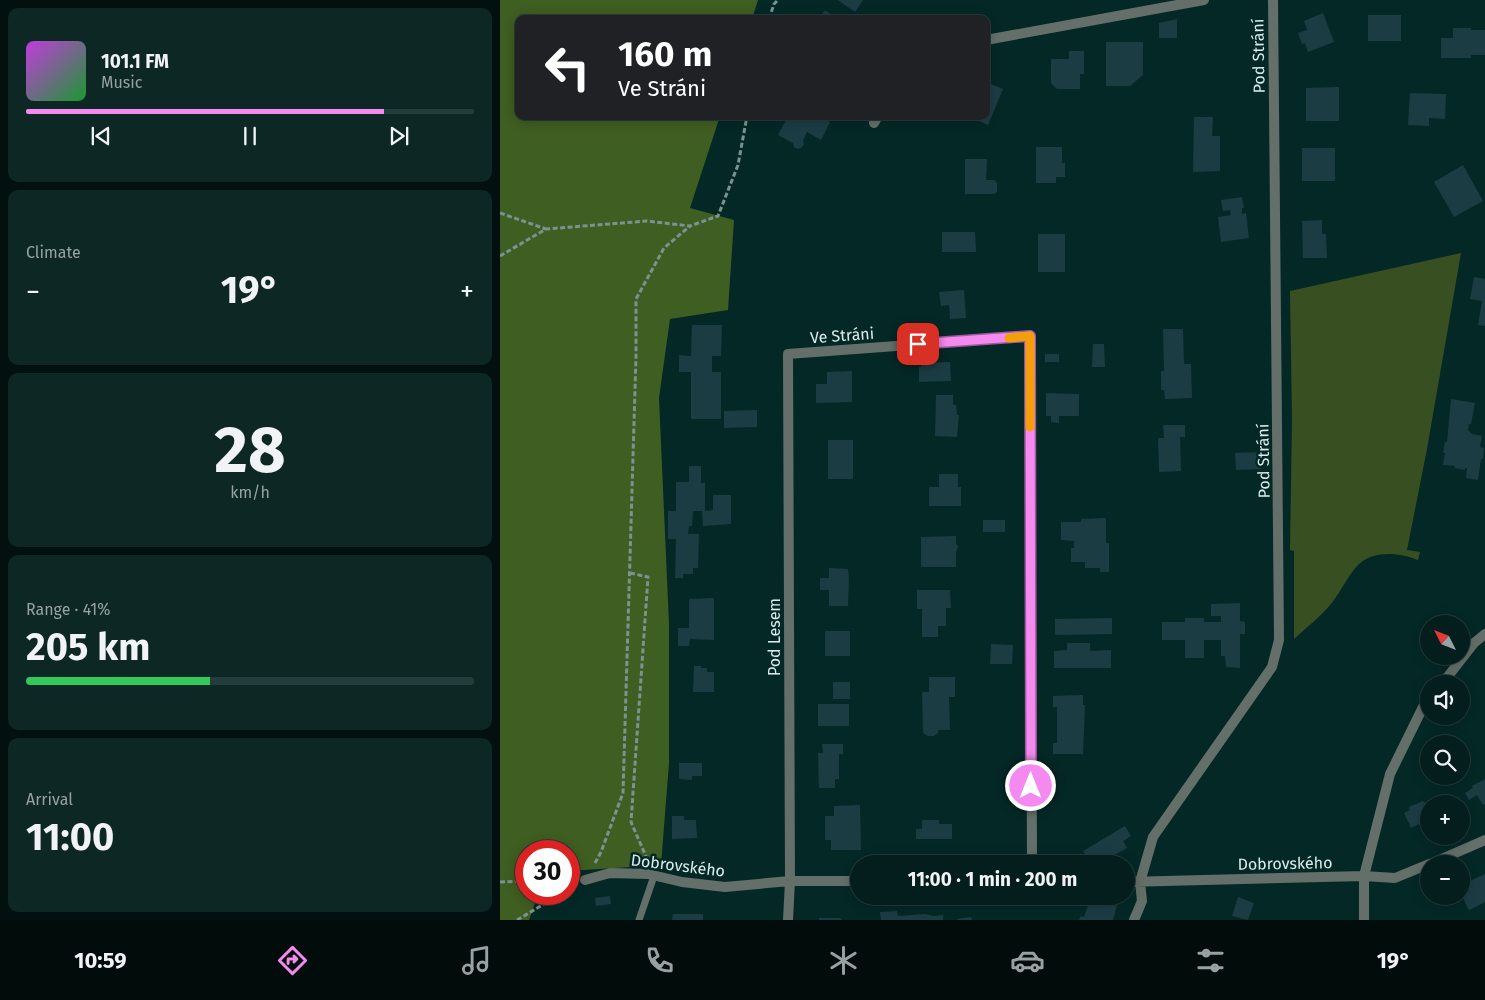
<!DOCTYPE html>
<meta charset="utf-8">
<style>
body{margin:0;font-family:"Fira Sans",sans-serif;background:#0d2725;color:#f1f3f6;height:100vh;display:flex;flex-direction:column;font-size:19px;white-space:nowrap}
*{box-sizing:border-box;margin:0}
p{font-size:16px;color:#97a2a3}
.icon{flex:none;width:28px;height:28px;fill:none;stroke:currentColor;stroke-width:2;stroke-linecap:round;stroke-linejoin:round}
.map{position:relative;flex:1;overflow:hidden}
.side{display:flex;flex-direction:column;gap:8px;padding:8px;background:#02100f;width:500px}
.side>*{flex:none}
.banner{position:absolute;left:15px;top:15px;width:475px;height:105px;border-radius:10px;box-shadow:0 2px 12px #0003,0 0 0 1px #243c3b;background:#202124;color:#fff;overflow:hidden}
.needle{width:32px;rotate:312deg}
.fabs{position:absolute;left:920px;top:615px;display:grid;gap:10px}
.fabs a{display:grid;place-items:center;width:50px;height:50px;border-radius:50%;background:#031e1c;box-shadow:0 2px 12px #0003,0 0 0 1px #243c3b;font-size:25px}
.speed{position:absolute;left:15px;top:840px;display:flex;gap:10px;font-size:25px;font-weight:700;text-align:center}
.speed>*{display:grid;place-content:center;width:65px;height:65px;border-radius:50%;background:#031e1c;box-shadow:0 2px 12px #0003,0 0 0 1px #243c3b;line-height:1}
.speed .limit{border:8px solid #d22;background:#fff;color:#111}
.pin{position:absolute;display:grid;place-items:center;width:42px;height:42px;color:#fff;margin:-21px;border-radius:10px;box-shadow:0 2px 8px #0006}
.me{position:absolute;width:55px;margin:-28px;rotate:0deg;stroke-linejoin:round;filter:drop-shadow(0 0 4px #0008)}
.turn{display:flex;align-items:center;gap:18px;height:105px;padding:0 20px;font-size:22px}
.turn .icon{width:65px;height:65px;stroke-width:2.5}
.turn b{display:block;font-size:35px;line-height:42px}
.big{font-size:38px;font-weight:700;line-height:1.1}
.side .card{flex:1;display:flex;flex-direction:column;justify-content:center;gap:8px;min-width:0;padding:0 18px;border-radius:10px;background:#0d2725}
.side .dial{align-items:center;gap:0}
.dial b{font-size:65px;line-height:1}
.song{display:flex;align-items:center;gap:15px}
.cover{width:60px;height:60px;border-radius:8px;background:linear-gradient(135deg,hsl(290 70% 55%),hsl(130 70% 35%))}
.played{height:5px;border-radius:2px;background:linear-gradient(90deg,#f489f0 80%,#243c3b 80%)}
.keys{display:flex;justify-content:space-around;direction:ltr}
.heat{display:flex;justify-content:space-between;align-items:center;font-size:28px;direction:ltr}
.charge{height:8px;border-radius:4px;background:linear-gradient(90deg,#34c759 41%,#243c3b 0)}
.trip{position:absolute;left:350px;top:855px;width:285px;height:50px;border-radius:25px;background:#031e1c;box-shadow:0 2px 12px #0003,0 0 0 1px #243c3b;font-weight:700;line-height:50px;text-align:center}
.menu{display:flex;height:80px;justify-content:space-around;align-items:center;background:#010c0b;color:#97a2a3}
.menu .icon{width:35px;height:35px}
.menu .active{color:#f489f0}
.menu b{font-size:22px;color:#f1f3f6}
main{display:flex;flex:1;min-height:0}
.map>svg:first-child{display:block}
.green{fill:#385021}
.forest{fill:#3f5e21}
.building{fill:#1c3c44}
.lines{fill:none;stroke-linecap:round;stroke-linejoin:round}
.path{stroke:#789391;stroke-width:3;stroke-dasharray:5 2.5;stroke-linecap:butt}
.service{stroke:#636f68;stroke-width:7}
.minor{stroke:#636f68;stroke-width:10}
.route-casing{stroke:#9f599c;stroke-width:12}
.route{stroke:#f489f0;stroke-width:9}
.slow{stroke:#f59e0b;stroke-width:9}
.labels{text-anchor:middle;stroke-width:5;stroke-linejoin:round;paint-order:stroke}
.street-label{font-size:16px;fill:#daedeb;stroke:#042826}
</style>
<main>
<section class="side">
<div class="card">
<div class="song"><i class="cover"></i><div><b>101.1 FM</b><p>Music</p></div></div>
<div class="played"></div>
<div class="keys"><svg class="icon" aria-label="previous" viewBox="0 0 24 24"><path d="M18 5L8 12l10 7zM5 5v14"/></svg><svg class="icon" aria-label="pause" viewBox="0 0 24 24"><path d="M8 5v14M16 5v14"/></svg><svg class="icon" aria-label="next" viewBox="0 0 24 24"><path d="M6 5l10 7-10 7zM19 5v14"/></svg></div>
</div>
<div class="card"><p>Climate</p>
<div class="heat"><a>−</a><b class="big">19°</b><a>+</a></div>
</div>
<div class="card dial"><b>28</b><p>km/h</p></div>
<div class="card"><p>Range · 41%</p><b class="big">205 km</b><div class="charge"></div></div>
<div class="card"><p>Arrival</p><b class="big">11:00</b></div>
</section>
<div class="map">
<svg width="985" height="920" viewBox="0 0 985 920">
<rect width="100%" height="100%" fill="#042826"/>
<path class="green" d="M 961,253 L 927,449 L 907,550 L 920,552 L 918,560 C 900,553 875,550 859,564 C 850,572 839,595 830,605 C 820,617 806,628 794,639 L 794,551 L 790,550 L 792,419 L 790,291 Z"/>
<path class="forest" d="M 0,0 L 258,0 L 252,19 L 19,19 L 19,116 L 220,116 L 190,208 L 234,220 L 228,310 L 170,319 L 159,398 L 169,624 L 169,763 L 161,865 L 69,871 L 69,851 L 26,851 L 26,894 L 38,894 L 29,920 L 0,920 Z"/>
<path class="building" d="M 338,0 L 363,0 L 355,12 Z
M 325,10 L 338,19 L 319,19 Z
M 823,13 L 834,42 L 808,52 L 805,43 L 802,44 L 798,33 L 807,30 L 804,21 Z
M 868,15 L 901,15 L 901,41 L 868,41 Z
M 677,19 L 677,38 L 659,38 L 659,23 Z
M 953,28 L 971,28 L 971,30 L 985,30 L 985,55 L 971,55 L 971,58 L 941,58 L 941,38 L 953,38 Z
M 606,42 L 643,42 L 643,75 L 630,86 L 606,86 Z
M 569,51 L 584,51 L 584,74 L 580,74 L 580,89 L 557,89 L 551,83 L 551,59 L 569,59 Z
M 488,83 L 503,89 L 488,125 L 472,118 L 473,116 L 486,116 Z
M 839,87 L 839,121 L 806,121 L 806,88 Z
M 910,93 L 946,94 L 945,119 L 929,118 L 929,126 L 908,125 Z
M 288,116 L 319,116 L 330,122 L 321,140 L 307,132 L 303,140 L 304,144 L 302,147 L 298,149 L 294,147 L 293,143 L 278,135 Z
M 694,117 L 713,117 L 712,136 L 720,136 L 720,171 L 693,172 Z
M 536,147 L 562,147 L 562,163 L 565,163 L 565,177 L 556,177 L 556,183 L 536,183 Z
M 802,148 L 835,148 L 835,181 L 802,181 Z
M 465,159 L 487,159 L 486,180 L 494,180 L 497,183 L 497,192 L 494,194 L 465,194 Z
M 963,165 L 983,201 L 954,217 L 934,182 Z
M 742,197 L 744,208 L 742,208 L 742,214 L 746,213 L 749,238 L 721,242 L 718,217 L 731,215 L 730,210 L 723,211 L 721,200 Z
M 822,220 L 822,234 L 826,234 L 827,258 L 803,258 L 802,221 Z
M 442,232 L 475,232 L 476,252 L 442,252 Z
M 538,234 L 565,234 L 565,272 L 538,272 Z
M 974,277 L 985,279 L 985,326 L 978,325 L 982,301 L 970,299 Z
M 464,290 L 466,318 L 450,319 L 449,305 L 441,306 L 439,292 Z
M 192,325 L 222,325 L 221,356 L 212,356 L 212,372 L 221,372 L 221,419 L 191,419 L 191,372 L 179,372 L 179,355 L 191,356 Z
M 663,329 L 683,329 L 684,364 L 691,364 L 692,398 L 665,399 L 664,390 L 661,390 L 661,371 L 664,371 Z
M 593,344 L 604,344 L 605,367 L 592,367 Z
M 545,354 L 559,354 L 559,362 L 545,362 Z
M 450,362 L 451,381 L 419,382 L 419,367 L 421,367 L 421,363 Z
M 352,371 L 352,402 L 316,403 L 316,384 L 327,384 L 327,372 Z
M 546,393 L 579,394 L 579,416 L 559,416 L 559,423 L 551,422 L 551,416 L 546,416 Z
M 436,395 L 453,395 L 453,405 L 456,405 L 457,415 L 459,415 L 457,437 L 435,436 Z
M 951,399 L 975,403 L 971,424 L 969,424 L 968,430 L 972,434 L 982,436 L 980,447 L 984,448 L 983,459 L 981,459 L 978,480 L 966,478 L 967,468 L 965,468 L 965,470 L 954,468 L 955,466 L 943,465 L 945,453 L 943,453 L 945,442 L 947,442 Z
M 257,410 L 257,427 L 224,428 L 224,411 Z
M 663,425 L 685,425 L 685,437 L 680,437 L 681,471 L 659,472 L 658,438 L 664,438 Z
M 328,440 L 353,440 L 353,479 L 328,479 Z
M 761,452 L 761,469 L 736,470 L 735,453 Z
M 189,466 L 201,466 L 201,483 L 205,483 L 205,511 L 213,510 L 213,495 L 231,495 L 231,524 L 203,526 L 202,511 L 193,511 L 192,526 L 189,526 L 188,534 L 199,534 L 198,568 L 193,568 L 193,574 L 183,574 L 183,578 L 175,578 L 176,539 L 168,539 L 168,511 L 176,511 L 176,482 L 189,482 Z
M 439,474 L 458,474 L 458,487 L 461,487 L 461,506 L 429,506 L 429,487 L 439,487 Z
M 606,518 L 606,543 L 609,543 L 609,572 L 600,572 L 600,568 L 585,568 L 585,562 L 571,562 L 571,548 L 574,548 L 574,541 L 561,540 L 561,522 L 581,522 L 581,519 Z
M 483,520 L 505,520 L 505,532 L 483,532 Z
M 456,536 L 456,544 L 458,546 L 456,553 L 456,567 L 421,567 L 421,537 Z
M 329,568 L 348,569 L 349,578 L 348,606 L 329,606 L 329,590 L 320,590 L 320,578 L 329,578 Z
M 417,590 L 450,590 L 451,608 L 446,608 L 446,626 L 438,626 L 438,637 L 422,637 L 422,609 L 417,609 Z
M 214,598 L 214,640 L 190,639 L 189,646 L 178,646 L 178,628 L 189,628 L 189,599 Z
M 740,603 L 740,621 L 745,622 L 745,634 L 740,634 L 740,668 L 726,667 L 725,656 L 721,656 L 721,640 L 704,640 L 704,658 L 685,658 L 685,640 L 662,640 L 662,622 L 685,622 L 685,618 L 704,618 L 704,622 L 721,622 L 721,616 L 711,616 L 711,604 Z
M 612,618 L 612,634 L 555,635 L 555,619 Z
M 325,631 L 350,631 L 350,656 L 325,656 Z
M 567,643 L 590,643 L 590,651 L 611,650 L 611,668 L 554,668 L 554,651 L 567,650 Z
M 491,644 L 513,645 L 512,664 L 490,664 Z
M 194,666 L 201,666 L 201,668 L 207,668 L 207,672 L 214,672 L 214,692 L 193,692 Z
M 429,677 L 455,677 L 455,697 L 449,697 L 450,730 L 438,730 L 438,733 L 434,736 L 428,736 L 423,733 L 422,692 L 429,692 Z
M 333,682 L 350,682 L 350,699 L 333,699 Z
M 583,695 L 583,705 L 585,705 L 583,754 L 553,754 L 553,743 L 557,743 L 557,707 L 553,707 L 553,696 Z
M 318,704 L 349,704 L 349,726 L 318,726 Z
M 322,744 L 343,744 L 343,754 L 339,754 L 339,779 L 335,779 L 335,788 L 319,788 L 318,753 L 323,753 Z
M 179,763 L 202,763 L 202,776 L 192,776 L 192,780 L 179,779 Z
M 985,779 L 985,804 L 983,805 L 977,795 L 969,800 L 965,793 L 973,788 L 972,786 Z
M 942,795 L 946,804 L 929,804 L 929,831 L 925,833 L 921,823 L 911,828 L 904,813 L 910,810 L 909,807 L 923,801 L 925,803 Z
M 360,805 L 361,850 L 331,850 L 331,840 L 325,840 L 325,816 L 334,816 L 334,806 Z
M 172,816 L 184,816 L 184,820 L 196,820 L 197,838 L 172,839 Z
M 422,820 L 439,820 L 439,824 L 452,824 L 452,839 L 416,839 L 416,829 L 422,829 Z
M 625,826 L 631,836 L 623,841 L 627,848 L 602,862 L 598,856 L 589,861 L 583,851 Z
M 985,874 L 985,902 L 969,910 L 961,894 L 961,885 Z
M 110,896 L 111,904 L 96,906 L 95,898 Z
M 591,897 L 617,906 L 613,920 L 579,920 L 581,916 L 584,917 Z
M 738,897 L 754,903 L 748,920 L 732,916 Z
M 397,911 L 398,916 L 425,914 L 434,916 L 443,915 L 443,920 L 381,920 L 380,912 Z
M 173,914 L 203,914 L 203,920 L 172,920 Z
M 471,917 L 472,920 L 457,920 L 457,919 Z
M 319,918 L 340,918 L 342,920 L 319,920 Z"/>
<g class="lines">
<path class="path" d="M 269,19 L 274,4 L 278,0
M 0,213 L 46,229
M 0,256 L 46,229 L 147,221 L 190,226 L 218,216 L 238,165 L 247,116
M 130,573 L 148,577 L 131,822 L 148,861
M 95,863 L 101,852 L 123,793 L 136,356 L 136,299 L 164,248 L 190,226
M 0,882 L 26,881
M 17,920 L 61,894"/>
<path class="service" d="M 139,920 L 154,876"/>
<path class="minor" d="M 486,40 L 704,0
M 374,123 L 378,116
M 942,684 L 974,643 L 985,634
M 930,864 L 985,840
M 85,880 L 110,873 L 148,874 L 182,882 L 225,887 L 290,881 L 359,881
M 626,882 L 864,876 L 895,878 L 929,864
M 288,920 L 290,881 L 288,354 L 530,336 L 532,864
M 634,920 L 642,901 L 640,882 L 653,837 L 772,667 L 779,640 L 773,0
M 864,920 L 864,876 L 890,774 L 923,707 L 929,700"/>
</g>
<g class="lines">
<g class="route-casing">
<path id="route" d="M 418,344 L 530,336 L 531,786"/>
</g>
<use href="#route" class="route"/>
<path class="slow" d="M 509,338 L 530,336 L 530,427"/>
</g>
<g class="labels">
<g class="street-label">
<text transform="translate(758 56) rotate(-91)" y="6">Pod Strání</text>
<text transform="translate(342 335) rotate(-4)" y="6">Ve Stráni</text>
<text transform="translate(763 461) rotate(-91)" y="6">Pod Strání</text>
<text transform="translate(274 637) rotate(-90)" y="6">Pod Lesem</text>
<text transform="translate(785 863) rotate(-1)" y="6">Dobrovského</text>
<text transform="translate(178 865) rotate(7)" y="6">Dobrovského</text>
</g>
</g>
</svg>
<div class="fabs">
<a><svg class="needle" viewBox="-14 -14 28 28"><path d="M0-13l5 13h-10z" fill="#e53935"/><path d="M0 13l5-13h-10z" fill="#97a2a3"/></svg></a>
<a><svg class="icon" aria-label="sound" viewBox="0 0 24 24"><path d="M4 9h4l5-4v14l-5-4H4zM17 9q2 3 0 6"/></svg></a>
<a><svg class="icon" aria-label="search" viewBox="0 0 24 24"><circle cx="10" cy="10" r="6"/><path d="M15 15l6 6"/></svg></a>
<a>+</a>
<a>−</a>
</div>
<div class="speed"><div class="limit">30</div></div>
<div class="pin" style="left:418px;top:344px;background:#d93025"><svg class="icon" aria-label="arrive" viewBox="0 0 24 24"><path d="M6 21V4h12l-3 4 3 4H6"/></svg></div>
<svg class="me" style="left:531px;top:786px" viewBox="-20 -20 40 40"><circle r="17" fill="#f489f0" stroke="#fff" stroke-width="3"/><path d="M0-11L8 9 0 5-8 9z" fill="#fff"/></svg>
<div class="trip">11:00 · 1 min · 200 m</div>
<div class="banner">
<div class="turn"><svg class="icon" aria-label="left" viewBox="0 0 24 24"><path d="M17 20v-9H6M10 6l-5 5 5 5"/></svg><div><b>160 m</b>Ve Stráni</div></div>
</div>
</div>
</main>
<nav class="menu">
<b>10:59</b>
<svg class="icon active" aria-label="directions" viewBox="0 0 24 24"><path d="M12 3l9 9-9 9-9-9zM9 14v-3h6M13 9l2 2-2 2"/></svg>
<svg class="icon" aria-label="music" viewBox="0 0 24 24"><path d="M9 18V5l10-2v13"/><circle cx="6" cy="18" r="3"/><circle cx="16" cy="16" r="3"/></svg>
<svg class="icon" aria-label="phone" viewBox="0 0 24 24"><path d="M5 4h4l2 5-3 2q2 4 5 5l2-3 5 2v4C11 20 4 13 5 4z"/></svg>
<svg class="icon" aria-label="climate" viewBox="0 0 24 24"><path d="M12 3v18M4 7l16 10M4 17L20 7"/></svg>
<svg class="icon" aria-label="car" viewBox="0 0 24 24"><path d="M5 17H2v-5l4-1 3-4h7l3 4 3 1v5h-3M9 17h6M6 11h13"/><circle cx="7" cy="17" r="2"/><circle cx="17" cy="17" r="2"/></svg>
<svg class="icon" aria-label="filters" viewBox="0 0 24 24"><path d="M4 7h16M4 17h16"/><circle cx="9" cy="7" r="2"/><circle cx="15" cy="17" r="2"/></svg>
<b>19°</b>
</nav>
